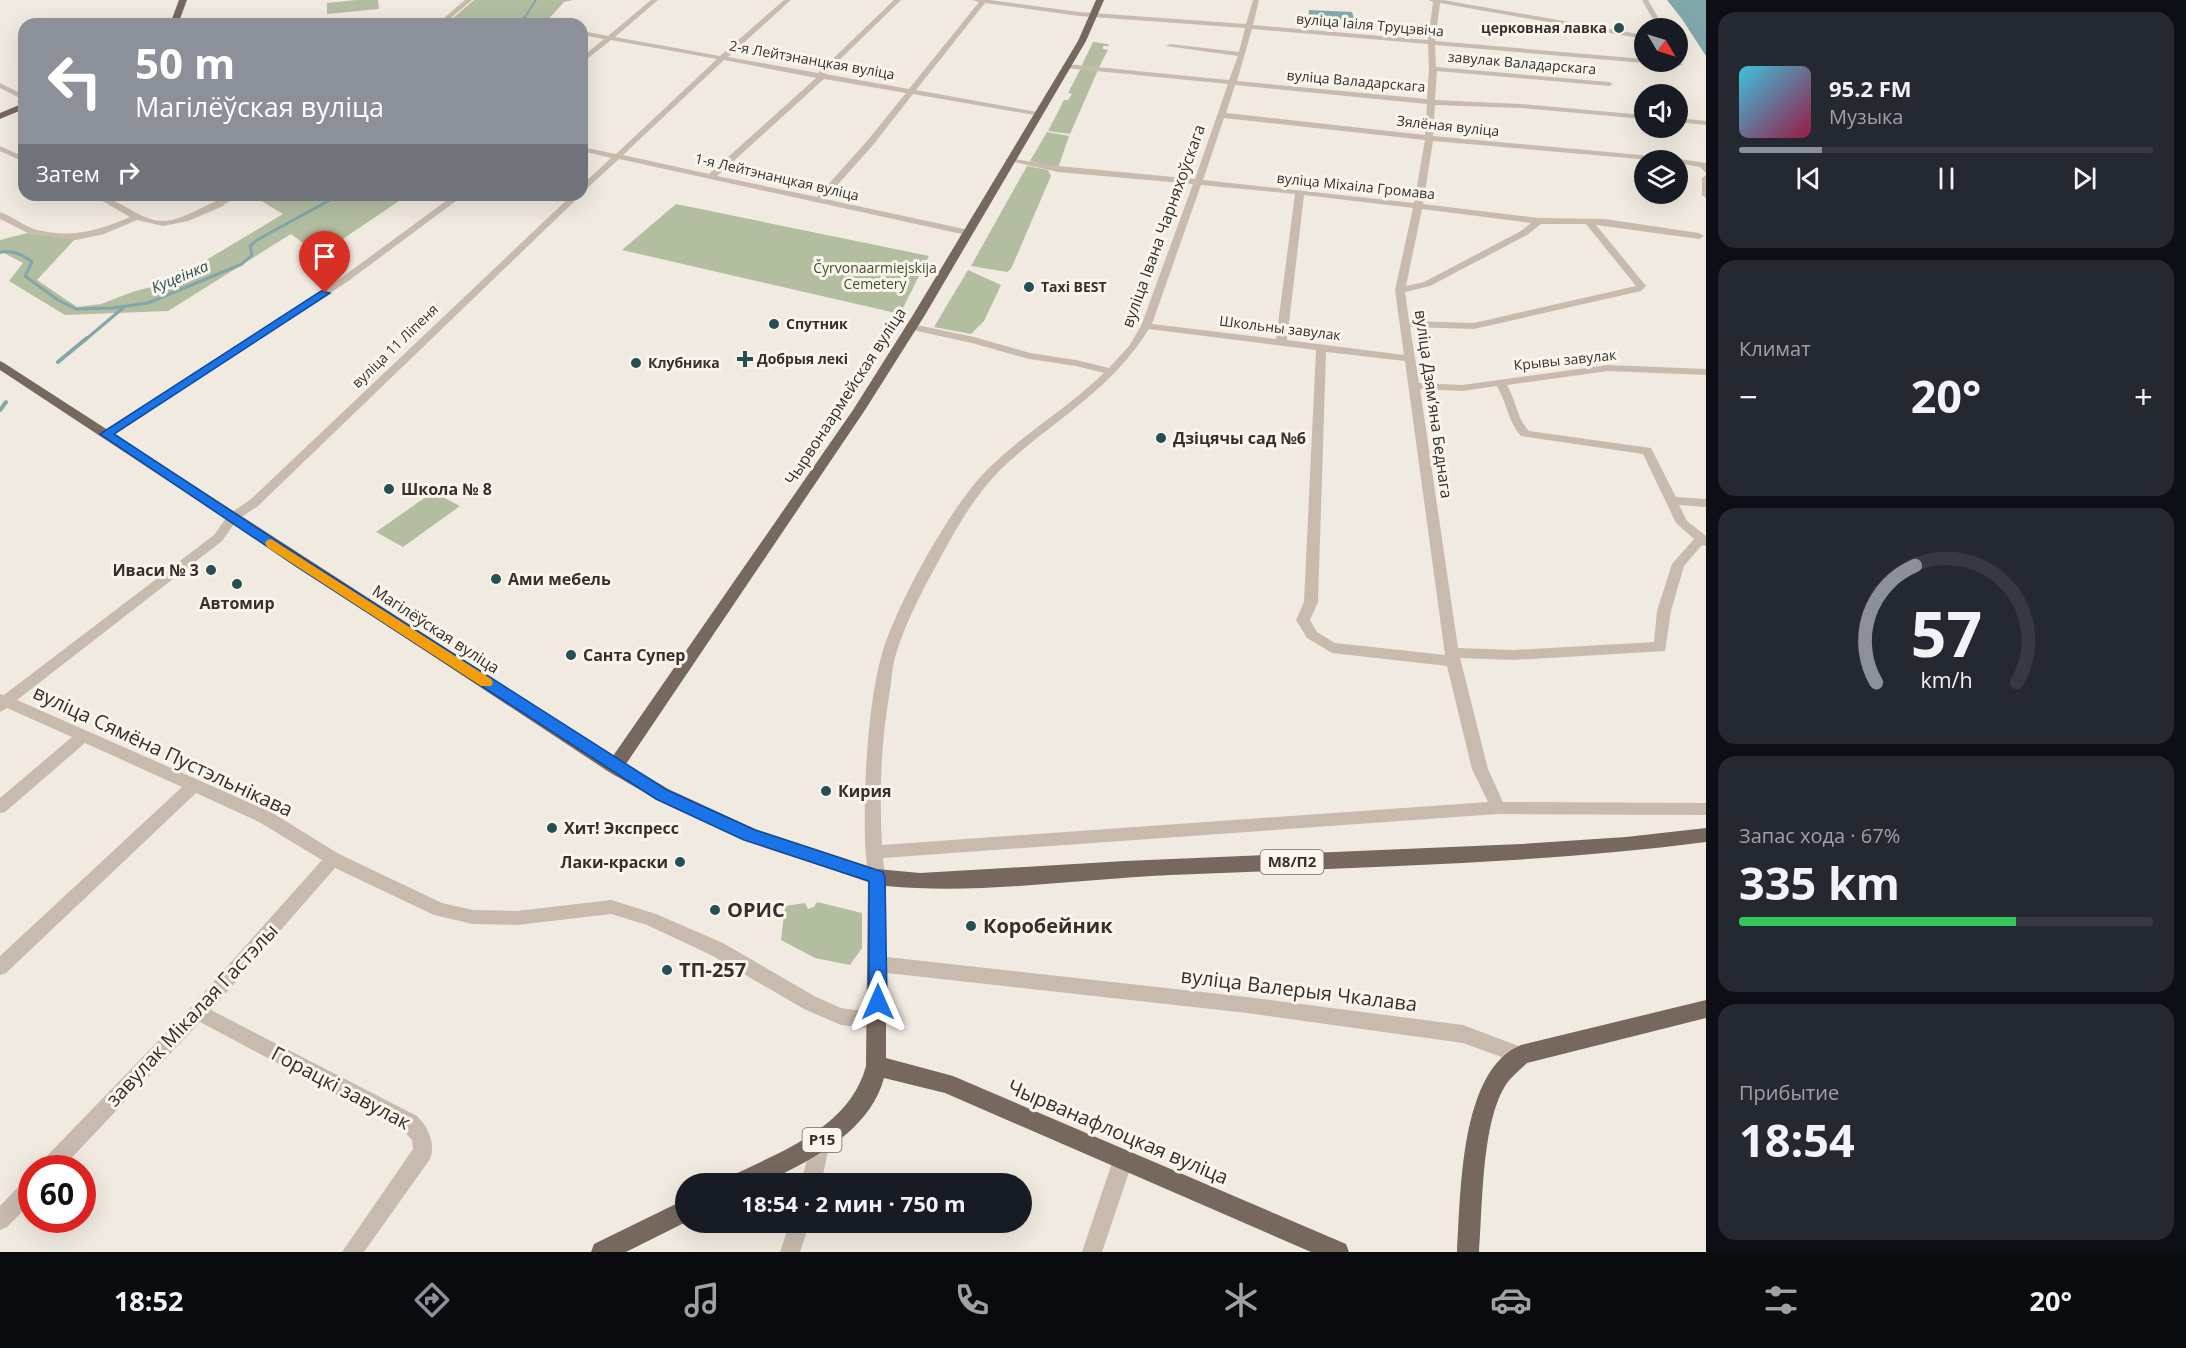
<!DOCTYPE html>
<html lang="ru">
<meta charset="utf-8">
<style>
body{margin:0;font-family:"Open Sans",sans-serif;background:#242831;color:#f1f3f6;height:100vh;display:flex;flex-direction:column;font-size:22px;white-space:nowrap}
*{box-sizing:border-box;margin:0}
p{font-size:20px;color:#9ea1a6}
.icon{flex:none;width:33px;height:33px;fill:none;stroke:currentColor;stroke-width:2;stroke-linecap:round;stroke-linejoin:round}
.map{position:relative;flex:1;overflow:hidden}
.sheet{display:flex;flex-direction:column;gap:12px;padding:12px;background:#0d0f14;width:480px}
.sheet>*{flex:none}
.banner{position:absolute;left:18px;top:18px;width:570px;height:183px;border-radius:18px;box-shadow:0 6px 24px #0002;background:#8c9099;color:#fff;overflow:hidden}
.needle{width:39px;rotate:128deg}
.buttons{position:absolute;left:1634px;top:18px;display:grid;gap:12px}
.buttons a{display:grid;place-items:center;width:54px;height:54px;border-radius:50%;background:#171b24;box-shadow:0 6px 24px #0002;font-size:30px}
.speed{position:absolute;left:18px;top:1155px;display:flex;gap:12px;font-size:30px;font-weight:700;text-align:center}
.speed>*{display:grid;place-content:center;width:78px;height:78px;border-radius:50%;background:#171b24;box-shadow:0 6px 24px #0002;line-height:1}
.speed .limit{border:9px solid #d22;background:#fff;color:#111}
.pin{position:absolute;display:grid;place-items:center;width:51px;height:51px;color:#fff;margin:-62px -26px;border-radius:50% 50% 50% 0;rotate:-45deg;box-shadow:0 0 6px #0007}
.pin .icon{rotate:45deg}
.me{position:absolute;width:66px;margin:-33px;rotate:0deg;stroke-linejoin:round;filter:drop-shadow(0 0 4px #0008)}
.turn{display:flex;align-items:center;gap:21px;height:126px;padding:0 18px;font-size:27px}
.turn .icon{width:78px;height:78px;stroke-width:2.5}
.turn b{display:block;font-size:42px;line-height:51px}
.then{display:flex;align-items:center;height:57px;padding:0 18px;background:#0003;gap:12px;font-size:22px}
.big{font-size:45px;font-weight:700;line-height:1.1}
.sheet .card{flex:1;display:flex;flex-direction:column;justify-content:center;gap:9px;min-width:0;padding:0 21px;border-radius:18px;background:#242831}
.sheet .dial{align-items:center;gap:0}
.dial svg{height:156px;overflow:visible;fill:none;stroke:#363941;stroke-width:7;stroke-linecap:round;text-anchor:middle}
.dial text{fill:#f1f3f6;stroke:none}
.song{display:flex;align-items:center;gap:18px}
.cover{width:72px;height:72px;border-radius:9px;background:linear-gradient(135deg,hsl(190 70% 55%),hsl(340 70% 35%))}
.played{height:6px;border-radius:3px;background:linear-gradient(90deg,#8c9099 20%,#363941 20%)}
.keys{display:flex;justify-content:space-around;direction:ltr}
.heat{display:flex;justify-content:space-between;align-items:center;font-size:33px;direction:ltr}
.charge{height:9px;border-radius:4px;background:linear-gradient(90deg,#34c759 67%,#363941 0)}
.trip{position:absolute;left:675px;top:1173px;width:357px;height:60px;border-radius:30px;background:#171b24;box-shadow:0 6px 24px #0002;font-weight:700;line-height:60px;text-align:center}
.menu{display:flex;height:96px;justify-content:space-around;align-items:center;background:#090b0e;color:#9ea1a6}
.menu .icon{width:42px;height:42px}
.menu .current{color:#8c9099}
.menu b{font-size:27px;color:#f1f3f6}
main{display:flex;flex:1;min-height:0}
.map>svg:first-child{display:block}
.green{fill:#b3bea1}
.water{fill:#82a7ab}
.lines{fill:none;stroke-linecap:round;stroke-linejoin:round}
.stream-far2{stroke:#82a7ab;stroke-width:2}
.stream-far1{stroke:#82a7ab;stroke-width:3}
.stream{stroke:#82a7ab;stroke-width:4}
.minor{fill:#c8bbad;fill-rule:evenodd}
.major{fill:#77685e;fill-rule:evenodd}
.route{fill:#1a73e8;stroke:#114b97;stroke-width:1.5}
.slow{fill:#f59e0b}
.poi-dot{fill:#254f54;stroke:#f9f4ec;stroke-width:2}
.labels{text-anchor:middle;stroke-width:6;stroke-linejoin:round;paint-order:stroke}
.far-street-label{font-size:14px;fill:#372f2b;stroke:#f9f4ec}
.far-poi-label{font-size:14px;font-weight:bold;fill:#372f2b;stroke:#f9f4ec;text-anchor:start}
.far-park-label{font-size:14px;fill:#455331;stroke:#f9f4ec}
.far-water-label{font-size:15px;font-style:italic;fill:#254f54;stroke:#f9f4ec}
.shield{fill:#f9f4ec;stroke:#716a65;stroke-width:1.5}
.shield-label{font-size:15px;font-weight:bold;fill:#372f2b}
.street-label{font-size:16px;fill:#372f2b;stroke:#f9f4ec}
.poi-label{font-size:16px;font-weight:bold;fill:#372f2b;stroke:#f9f4ec;text-anchor:start}
.near-street-label{font-size:20px;fill:#372f2b;stroke:#f9f4ec}
.near-poi-label{font-size:20px;font-weight:bold;fill:#372f2b;stroke:#f9f4ec;text-anchor:start}
</style>
<main>
<div class="map">
<svg width="1706" height="1252" viewBox="0 0 1706 1252">
<rect width="100%" height="100%" fill="#f1eae0"/>
<path class="green" d="M 356,0 L 378,0 L 379,9 L 327,14 L 327,3 Z
M 474,0 L 573,0 L 564,2 L 544,24 L 454,24 L 451,20 Z
M 1093,42 L 1108,44 L 1109,46 L 1103,46 L 1103,49 L 1108,50 L 1098,69 L 1081,67 Z
M 1081,68 L 1098,70 L 1070,134 L 1048,131 L 1064,100 L 1068,100 L 1072,94 L 1068,93 Z
M 1047,132 L 1069,136 L 1058,168 L 1030,161 Z
M 1027,166 L 1048,170 L 1051,176 L 1011,269 L 1007,272 L 971,266 Z
M 259,195 L 408,195 L 319,255 L 291,234 L 168,311 L 65,315 L 9,281 L 23,263 L 4,253 L 0,254 L 0,240 L 27,233 L 75,239 L 37,280 L 77,307 L 101,304 L 135,291 L 168,283 L 283,214 L 260,200 L 236,198 Z
M 676,204 L 929,256 L 900,314 L 622,250 Z
M 968,270 L 1001,285 L 984,321 L 971,334 L 934,327 Z
M 433,492 L 460,506 L 403,547 L 376,532 Z
M 817,902 L 862,913 L 862,948 L 850,965 L 815,958 L 781,940 L 785,906 L 805,903 L 808,909 L 814,907 Z"/>
<path class="water" d="M 1667,0 L 1706,0 L 1706,56 L 1682,19 Z
M 1309,10 L 1352,12 L 1357,28 L 1308,23 Z"/>
<g class="lines">
<path class="stream-far2" d="M 513,24 L 525,17 L 536,0"/>
<path class="stream-far1" d="M 0,252 C 13,250 22,254 32,262 L 25,276 L 58,300 L 76,309 L 112,308 L 148,303 L 242,264 L 252,255 L 250,246 L 257,240 L 339,195
M 85,340 L 123,308"/>
<path class="stream" d="M 58,362 L 87,338
M 0,410 L 6,402"/>
<path class="minor" d="M 465,0 L 472,0 L 444,24 L 437,24 Z
M 651,0 L 658,0 L 615,37 L 720,56 L 784,0 L 791,0 L 728,57 L 818,73 L 894,0 L 901,0 L 825,74 L 909,89 L 979,2 L 972,0 L 990,0 L 1079,12 L 1246,24 L 1253,0 L 1259,0 L 1253,25 L 1428,40 L 1433,2 L 1429,0 L 1443,0 L 1644,35 L 1644,39 L 1440,3 L 1435,41 L 1644,59 L 1644,62 L 1647,62 L 1644,63 L 1435,45 L 1436,67 L 1609,82 L 1613,84 L 1609,86 L 1437,71 L 1435,100 L 1520,104 L 1644,115 L 1644,119 L 1520,108 L 1435,105 L 1433,136 L 1673,158 L 1706,163 L 1706,173 L 1700,167 L 1677,163 L 1677,160 L 1651,160 L 1433,141 L 1423,204 L 1539,218 L 1605,219 L 1699,233 L 1704,236 L 1699,239 L 1596,225 L 1646,286 L 1641,291 L 1474,329 L 1410,327 L 1419,383 L 1462,385 L 1608,365 L 1706,369 L 1706,375 L 1608,371 L 1507,385 C 1516,400 1517,419 1529,431 L 1651,448 L 1676,497 L 1706,499 L 1706,507 L 1679,505 L 1687,521 L 1706,536 L 1706,546 L 1702,545 L 1684,566 L 1671,611 L 1665,651 L 1514,660 L 1460,658 L 1488,769 L 1503,802 L 1706,803 L 1706,815 L 1498,814 L 883,858 L 885,877 L 883,882 L 877,884 L 871,882 C 862,862 865,794 866,769 C 868,734 872,691 881,657 C 895,607 949,509 985,472 C 1021,435 1067,409 1104,373 L 1076,366 L 1029,359 L 972,343 L 908,329 L 907,327 L 912,324 L 974,337 L 1030,353 L 1076,360 L 1109,368 L 1129,346 L 1141,326 L 1193,184 L 1058,172 L 1005,160 L 1009,158 L 1058,166 L 1195,179 L 1228,84 L 1066,68 L 1062,66 L 1066,64 L 1229,80 L 1238,56 L 1166,46 L 1170,44 L 1239,52 L 1245,28 L 1079,16 L 985,3 L 916,90 L 1037,112 L 1041,114 L 1040,116 L 913,94 L 873,145 L 825,199 L 969,230 L 971,232 L 966,235 L 619,159 L 582,193 L 582,185 L 611,158 L 582,151 L 582,147 L 616,154 L 717,59 L 611,40 L 582,63 L 582,57 L 604,39 L 582,35 L 582,31 L 608,36 ZM 1252,29 L 1428,44 L 1429,69 L 1427,99 L 1237,81 ZM 724,60 L 816,78 L 709,174 L 623,155 ZM 824,79 L 906,93 L 867,141 L 817,197 L 717,176 ZM 1235,85 L 1427,104 L 1425,135 L 1226,113 ZM 1224,118 L 1425,140 L 1414,203 L 1203,180 ZM 1201,185 L 1295,194 L 1276,339 L 1152,324 ZM 1304,195 L 1413,208 L 1395,290 L 1404,355 L 1287,340 ZM 1422,209 L 1531,223 L 1521,231 L 1424,282 L 1406,286 ZM 1541,224 L 1586,224 L 1636,286 L 1474,323 L 1409,321 L 1405,292 L 1430,286 L 1527,235 ZM 1149,329 L 1316,350 L 1304,602 L 1296,620 L 1307,638 L 1332,653 L 1447,666 L 1472,769 L 1488,802 L 882,845 C 879,793 881,741 890,690 C 892,678 892,666 896,654 C 907,618 926,584 944,551 C 960,522 977,493 1001,469 C 1053,420 1110,392 1149,329 ZM 1326,352 L 1405,361 L 1445,655 L 1335,643 L 1317,632 L 1310,620 L 1318,602 ZM 1497,386 C 1507,403 1508,422 1521,436 L 1643,454 L 1676,523 L 1694,539 L 1672,564 L 1657,611 L 1654,642 L 1514,650 L 1458,648 L 1420,389 L 1462,391 Z
M 1642,0 L 1648,0 L 1664,28 L 1658,28 Z
M 1648,62 L 1674,62 L 1683,64 L 1679,66 Z
M 0,83 L 24,95 L 24,100 L 0,88 Z
M 1677,118 L 1706,121 L 1706,125 L 1677,122 Z
M 0,146 L 24,157 L 24,162 L 0,151 Z
M 1706,175 L 1706,198 L 1702,195 L 1702,178 Z
M 92,195 C 118,195 138,222 165,221 C 191,219 216,195 238,195 L 221,207 L 188,221 L 163,226 L 137,220 L 104,234 L 76,240 L 28,233 L 0,219 L 0,212 C 12,216 22,225 34,229 C 71,239 97,231 130,217 Z
M 454,195 L 464,195 L 347,282 L 110,435 L 102,435 L 100,433 L 341,278 Z
M 572,195 L 581,195 L 258,506 L 237,520 L 222,541 L 17,700 L 271,812 L 339,854 L 442,903 L 473,910 L 517,911 L 611,900 L 656,914 L 723,943 L 816,997 L 841,1008 L 883,1014 L 886,1020 L 883,1026 L 877,1029 L 841,1025 L 804,1009 L 711,955 L 647,925 L 611,914 L 517,925 L 473,924 L 434,915 L 335,868 L 211,1010 L 417,1116 C 428,1127 436,1143 430,1159 L 364,1252 L 342,1252 L 413,1149 L 412,1140 L 403,1130 L 200,1022 L 62,1168 L 39,1168 L 42,1161 L 192,1006 L 322,860 L 259,822 L 196,793 L 6,973 L 0,975 L 0,956 L 182,787 L 85,743 L 5,812 L 0,813 L 0,798 L 72,737 L 7,708 L 0,712 L 0,694 L 4,695 L 214,535 L 229,514 L 250,500 Z
M 878,956 L 1247,997 L 1463,1025 L 1527,1049 L 1530,1055 L 1527,1061 L 1521,1064 L 1463,1043 L 1247,1013 L 878,972 L 872,970 L 869,964 L 872,958 Z
M 820,1132 L 827,1135 L 830,1142 L 821,1184 L 801,1184 L 813,1135 Z
M 1123,1150 L 1130,1153 L 1133,1160 L 1102,1252 L 1082,1252 L 1113,1160 L 1116,1153 Z
M 32,1177 L 32,1202 L 7,1227 L 0,1230 L 0,1206 L 25,1180 Z
M 790,1222 L 810,1222 L 800,1252 L 780,1252 Z"/>
<path class="major" d="M 179,0 L 187,0 L 178,24 L 170,24 Z
M 1096,0 L 1104,0 L 1086,41 L 925,315 L 865,410 L 626,764 L 668,789 L 755,829 L 877,869 L 920,873 L 1125,861 L 1521,844 L 1626,837 L 1706,828 L 1706,842 C 1529,865 1350,867 1171,875 C 1077,879 980,895 886,886 L 886,1058 L 953,1076 L 1346,1244 L 1349,1252 L 1311,1252 L 945,1093 L 884,1078 C 872,1123 829,1150 790,1170 C 782,1174 771,1182 761,1184 C 750,1185 739,1184 728,1184 L 731,1176 C 782,1151 850,1127 866,1066 L 868,882 L 744,840 L 656,799 L 609,772 L 0,370 L 0,361 L 4,363 L 613,756 L 853,410 L 913,315 L 1078,41 Z
M 24,103 L 24,109 L 0,119 L 0,113 Z
M 1706,1000 L 1706,1018 L 1527,1063 C 1520,1070 1512,1076 1507,1083 C 1481,1121 1483,1206 1479,1252 L 1457,1252 C 1461,1196 1459,1070 1521,1045 Z
M 686,1199 L 686,1222 L 626,1252 L 591,1252 L 594,1244 Z"/>
</g>
<path class="route" d="M 321,291 L 330,293 L 114,434 L 306,560 L 667,790 L 755,830 L 883,872 L 885,877 L 887,1002 L 884,1008 L 878,1010 L 871,1008 L 869,1002 L 869,881 L 744,840 L 656,799 L 296,566 L 100,434 Z"/>
<path class="slow" d="M 271,539 L 491,679 L 493,683 L 491,686 L 481,686 L 267,547 L 265,543 L 267,540 Z"/>
<g class="poi-dot">
<circle cx="1619" cy="28" r="6"/>
<circle cx="1029" cy="287" r="6"/>
<circle cx="774" cy="324" r="6"/>
<path d="M742 350h6v6h6v6h-6v6h-6v-6h-6v-6h6z"/>
<circle cx="636" cy="363" r="6"/>
<circle cx="1161" cy="438" r="6"/>
<circle cx="389" cy="489" r="6"/>
<circle cx="211" cy="570" r="6"/>
<circle cx="496" cy="579" r="6"/>
<circle cx="237" cy="584" r="6"/>
<circle cx="571" cy="655" r="6"/>
<circle cx="826" cy="791" r="6"/>
<circle cx="552" cy="828" r="6"/>
<circle cx="680" cy="862" r="6"/>
<circle cx="715" cy="910" r="6"/>
<circle cx="971" cy="926" r="6"/>
<circle cx="667" cy="970" r="6"/>
</g>
<g class="labels">
<g class="far-street-label">
<text transform="translate(1370 25) rotate(5)" y="5">вуліца Іаіля Труцэвіча</text>
<text transform="translate(812 60) rotate(10)" y="5">2-я Лейтэнанцкая вуліца</text>
<text transform="translate(1522 63) rotate(5)" y="5">завулак Валадарскага</text>
<text transform="translate(1356 81) rotate(5)" y="5">вуліца Валадарскага</text>
<text transform="translate(1448 126) rotate(6)" y="5">Зялёная вуліца</text>
<text transform="translate(777 177) rotate(13)" y="5">1-я Лейтэнанцкая вуліца</text>
<text transform="translate(1356 186) rotate(6)" y="5">вуліца Міхаіла Громава</text>
<text transform="translate(1280 328) rotate(7)" y="5">Школьны завулак</text>
<text transform="translate(395 346) rotate(-44)" y="5">вуліца 11 Ліпеня</text>
<text transform="translate(1565 360) rotate(-6)" y="5">Крывы завулак</text>
</g>
<g class="far-poi-label">
<text x="1607" y="33" text-anchor="end">церковная лавка</text>
<text x="1041" y="292">Taxi BEST</text>
<text x="786" y="329">Спутник</text>
<text x="757" y="364">Добрыя лекі</text>
<text x="648" y="368">Клубника</text>
</g>
<g class="far-park-label">
<text x="875" y="273">Čyrvonaarmiejskija<tspan x="875" dy="16">Cemetery</tspan></text>
</g>
<g class="far-water-label">
<text transform="translate(180 277) rotate(-23)" y="5">Куцеінка</text>
</g>
<g class="shield">
<rect x="1260.5" y="850" width="63" height="24" rx="4.5"/>
<rect x="802.5" y="1128" width="39" height="24" rx="4.5"/>
</g>
<g class="shield-label">
<text x="1292" y="867">М8/П2</text>
<text x="822" y="1145">Р15</text>
</g>
<g class="street-label">
<text transform="translate(1163 226) rotate(-70)" y="6">вуліца Івана Чарняхоўскага</text>
<text transform="translate(845 396) rotate(-57)" y="6">Чырвонаармейская вуліца</text>
<text transform="translate(1434 404) rotate(82)" y="6">вуліца Дзямʼяна Беднага</text>
<text transform="translate(436 629) rotate(33)" y="6">Магілёўская вуліца</text>
</g>
<g class="poi-label">
<text x="1173" y="444">Дзіцячы сад №6</text>
<text x="401" y="495">Школа № 8</text>
<text x="199" y="576" text-anchor="end">Иваси № 3</text>
<text x="508" y="585">Ами мебель</text>
<text x="237" y="609" text-anchor="middle">Автомир</text>
<text x="583" y="661">Санта Супер</text>
<text x="838" y="797">Кирия</text>
<text x="564" y="834">Хит! Экспресс</text>
<text x="668" y="868" text-anchor="end">Лаки-краски</text>
</g>
<g class="near-street-label">
<text transform="translate(163 751) rotate(25)" y="7">вуліца Сямёна Пустэльнікава</text>
<text transform="translate(1299 990) rotate(7)" y="7">вуліца Валерыя Чкалава</text>
<text transform="translate(192 1015) rotate(-47)" y="7">завулак Мікалая Гастэлы</text>
<text transform="translate(341 1088) rotate(28)" y="7">Горацкі завулак</text>
<text transform="translate(1118 1132) rotate(23)" y="7">Чырванафлоцкая вуліца</text>
</g>
<g class="near-poi-label">
<text x="727" y="917">ОРИС</text>
<text x="983" y="933">Коробейник</text>
<text x="679" y="977">ТП-257</text>
</g>
</g>
</svg>
<div class="buttons">
<a><svg class="needle" viewBox="-14 -14 28 28"><path d="M0-13l5 13h-10z" fill="#e53935"/><path d="M0 13l5-13h-10z" fill="#9ea1a6"/></svg></a>
<a><svg class="icon" aria-label="sound" viewBox="0 0 24 24"><path d="M4 9h4l5-4v14l-5-4H4zM17 9q2 3 0 6"/></svg></a>
<a><svg class="icon" aria-label="layers" viewBox="0 0 24 24"><path d="M12 4l9 5-9 5-9-5zM3 14l9 5 9-5"/></svg></a>
</div>
<div class="speed"><div class="limit">60</div></div>
<div class="pin" style="left:325px;top:293px;background:#d93025"><svg class="icon" aria-label="arrive" viewBox="0 0 24 24"><path d="M6 21V4h12l-3 4 3 4H6"/></svg></div>
<svg class="me" style="left:878px;top:1002px" viewBox="-20 -20 40 40"><path d="M0-17L14 15 0 8-14 15z" fill="#1a73e8" stroke="#fff" stroke-width="4"/></svg>
<div class="trip">18:54 · 2 мин · 750 m</div>
<div class="banner">
<div class="turn"><svg class="icon" aria-label="left" viewBox="0 0 24 24"><path d="M17 20v-9H6M10 6l-5 5 5 5"/></svg><div><b>50 m</b>Магілёўская вуліца</div></div>
<div class="then">Затем<svg class="icon" aria-label="right" viewBox="0 0 24 24"><path d="M7 20v-9h11M14 6l5 5-5 5"/></svg></div>
</div>
</div>
<section class="sheet">
<div class="card">
<div class="song"><i class="cover"></i><div><b>95.2 FM</b><p>Музыка</p></div></div>
<div class="played"></div>
<div class="keys"><svg class="icon" aria-label="previous" viewBox="0 0 24 24"><path d="M18 5L8 12l10 7zM5 5v14"/></svg><svg class="icon" aria-label="pause" viewBox="0 0 24 24"><path d="M8 5v14M16 5v14"/></svg><svg class="icon" aria-label="next" viewBox="0 0 24 24"><path d="M6 5l10 7-10 7zM19 5v14"/></svg></div>
</div>
<div class="card"><p>Климат</p>
<div class="heat"><a>−</a><b class="big">20°</b><a>+</a></div>
</div>
<div class="card dial"><svg viewBox="0 0 100 80">
<path d="M14 69A42 42 0 1 1 86 69"/>
<path d="M14 69A42 42 0 0 1 34 9" stroke="#8c9099"/>
<text x="50" y="56" font-size="32" font-weight="700">57</text>
<text x="50" y="72" font-size="11">km/h</text>
</svg></div>
<div class="card"><p>Запас хода · 67%</p><b class="big">335 km</b><div class="charge"></div></div>
<div class="card"><p>Прибытие</p><b class="big">18:54</b></div>
</section>
</main>
<nav class="menu">
<b>18:52</b>
<svg class="icon current" aria-label="directions" viewBox="0 0 24 24"><path d="M12 3l9 9-9 9-9-9zM9 14v-3h6M13 9l2 2-2 2"/></svg>
<svg class="icon" aria-label="music" viewBox="0 0 24 24"><path d="M9 18V5l10-2v13"/><circle cx="6" cy="18" r="3"/><circle cx="16" cy="16" r="3"/></svg>
<svg class="icon" aria-label="phone" viewBox="0 0 24 24"><path d="M5 4h4l2 5-3 2q2 4 5 5l2-3 5 2v4C11 20 4 13 5 4z"/></svg>
<svg class="icon" aria-label="climate" viewBox="0 0 24 24"><path d="M12 3v18M4 7l16 10M4 17L20 7"/></svg>
<svg class="icon" aria-label="car" viewBox="0 0 24 24"><path d="M5 17H2v-5l4-1 3-4h7l3 4 3 1v5h-3M9 17h6M6 11h13"/><circle cx="7" cy="17" r="2"/><circle cx="17" cy="17" r="2"/></svg>
<svg class="icon" aria-label="filters" viewBox="0 0 24 24"><path d="M4 7h16M4 17h16"/><circle cx="9" cy="7" r="2"/><circle cx="15" cy="17" r="2"/></svg>
<b>20°</b>
</nav>
